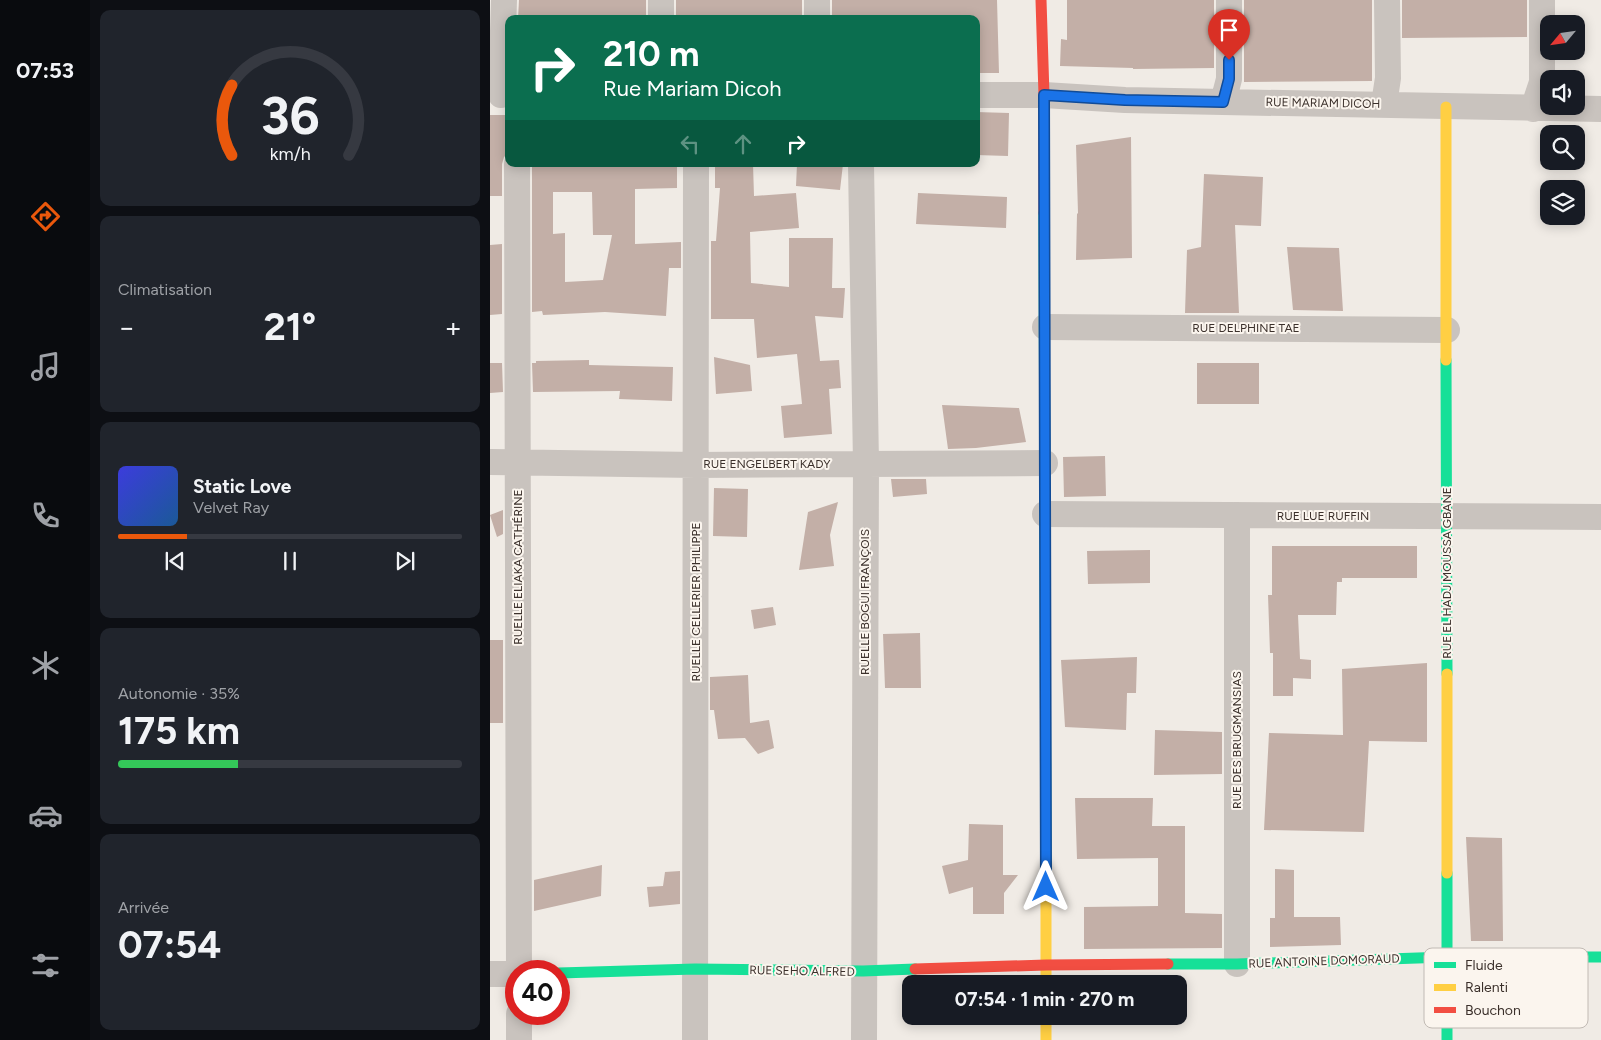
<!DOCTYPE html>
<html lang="fr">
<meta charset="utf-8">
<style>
body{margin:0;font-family:Figtree,sans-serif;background:#20242c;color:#f1f3f6;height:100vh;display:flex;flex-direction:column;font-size:19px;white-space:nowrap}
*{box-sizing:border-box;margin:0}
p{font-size:16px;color:#9ea1a6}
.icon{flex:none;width:28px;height:28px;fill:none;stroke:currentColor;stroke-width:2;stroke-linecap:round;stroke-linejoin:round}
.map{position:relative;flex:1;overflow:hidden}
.details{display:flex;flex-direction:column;gap:10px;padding:10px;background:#0d0f14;width:400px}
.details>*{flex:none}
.guide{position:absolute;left:15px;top:15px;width:475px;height:152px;border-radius:10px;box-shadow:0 2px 12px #0003;background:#0b6e4f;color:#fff;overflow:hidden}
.needle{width:32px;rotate:241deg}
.controls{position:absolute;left:1050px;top:15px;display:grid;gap:10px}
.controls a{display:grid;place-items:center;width:45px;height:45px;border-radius:10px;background:#171b24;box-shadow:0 2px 12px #0003;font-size:25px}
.speed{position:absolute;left:15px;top:960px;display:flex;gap:10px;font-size:25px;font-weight:700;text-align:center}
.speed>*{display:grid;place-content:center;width:65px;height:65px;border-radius:50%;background:#171b24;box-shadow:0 2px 12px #0003;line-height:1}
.speed .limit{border:8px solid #d22;background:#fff;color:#111}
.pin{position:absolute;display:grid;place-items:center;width:42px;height:42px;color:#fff;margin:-51px -21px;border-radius:50% 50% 50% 0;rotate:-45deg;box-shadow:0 0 5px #0007}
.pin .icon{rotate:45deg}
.me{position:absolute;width:55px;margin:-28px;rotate:0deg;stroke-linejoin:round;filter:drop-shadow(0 0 4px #0008)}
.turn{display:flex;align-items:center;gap:18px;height:105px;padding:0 15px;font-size:22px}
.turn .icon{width:65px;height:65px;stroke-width:2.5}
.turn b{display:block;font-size:35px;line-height:42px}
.lanes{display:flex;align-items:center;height:48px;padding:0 15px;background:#0003;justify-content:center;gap:25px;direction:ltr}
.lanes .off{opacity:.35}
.big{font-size:38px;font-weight:700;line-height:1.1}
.details .widget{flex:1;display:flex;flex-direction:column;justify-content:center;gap:8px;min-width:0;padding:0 18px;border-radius:10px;background:#20242c}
.details .dial{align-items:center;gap:0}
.dial svg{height:130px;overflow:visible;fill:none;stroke:#363941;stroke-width:7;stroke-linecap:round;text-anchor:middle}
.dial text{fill:#f1f3f6;stroke:none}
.song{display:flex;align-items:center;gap:15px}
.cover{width:60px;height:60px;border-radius:8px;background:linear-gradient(135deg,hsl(240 70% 55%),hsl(210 70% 35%))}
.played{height:5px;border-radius:2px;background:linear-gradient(90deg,#ea580c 20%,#363941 20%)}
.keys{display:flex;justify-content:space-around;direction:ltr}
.heat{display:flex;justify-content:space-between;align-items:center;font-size:28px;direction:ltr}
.charge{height:8px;border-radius:4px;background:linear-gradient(90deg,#34c759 35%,#363941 0)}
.trip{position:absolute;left:412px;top:975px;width:285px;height:50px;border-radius:10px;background:#171b24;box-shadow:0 2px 12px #0003;font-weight:700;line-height:50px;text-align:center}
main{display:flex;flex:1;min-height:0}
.menu{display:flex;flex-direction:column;width:90px;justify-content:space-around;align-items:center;background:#090b0e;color:#9ea1a6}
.menu .icon{width:35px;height:35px}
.menu .on{color:#ea580c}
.menu b{font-size:22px;color:#f1f3f6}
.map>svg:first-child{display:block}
.building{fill:#c3afa7;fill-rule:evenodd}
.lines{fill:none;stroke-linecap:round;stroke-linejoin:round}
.street{stroke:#c9c3be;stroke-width:26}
.fast{stroke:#16e098;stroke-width:11}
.slow{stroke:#ffcf43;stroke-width:11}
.jam{stroke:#f24e42;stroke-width:11}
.route-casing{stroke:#114b97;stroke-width:12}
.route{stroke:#1a73e8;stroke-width:9}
.labels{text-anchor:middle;stroke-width:4;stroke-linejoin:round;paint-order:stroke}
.street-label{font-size:12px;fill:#3b302b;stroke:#fbf5ee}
.key{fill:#fbf5ee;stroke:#c1bab4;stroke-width:1}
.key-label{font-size:14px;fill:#3b302b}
</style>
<main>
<nav class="menu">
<b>07:53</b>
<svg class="icon on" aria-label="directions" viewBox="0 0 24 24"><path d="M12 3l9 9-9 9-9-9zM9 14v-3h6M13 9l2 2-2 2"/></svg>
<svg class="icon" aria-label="music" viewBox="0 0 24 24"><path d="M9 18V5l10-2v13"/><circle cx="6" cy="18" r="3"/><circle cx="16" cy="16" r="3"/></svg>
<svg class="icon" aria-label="phone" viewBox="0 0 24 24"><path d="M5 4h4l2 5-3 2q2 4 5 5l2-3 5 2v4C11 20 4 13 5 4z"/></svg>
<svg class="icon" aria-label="climate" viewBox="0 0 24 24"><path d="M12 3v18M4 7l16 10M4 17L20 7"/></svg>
<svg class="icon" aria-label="car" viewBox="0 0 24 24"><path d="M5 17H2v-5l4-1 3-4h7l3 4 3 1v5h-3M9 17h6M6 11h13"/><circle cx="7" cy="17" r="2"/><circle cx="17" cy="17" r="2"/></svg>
<svg class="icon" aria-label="filters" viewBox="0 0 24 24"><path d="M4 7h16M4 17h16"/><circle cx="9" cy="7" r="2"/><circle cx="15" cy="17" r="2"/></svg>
</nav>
<section class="details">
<div class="widget dial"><svg viewBox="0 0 100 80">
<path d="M14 69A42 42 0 1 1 86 69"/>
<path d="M14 69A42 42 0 0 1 14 26" stroke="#ea580c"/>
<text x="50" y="56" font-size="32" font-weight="700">36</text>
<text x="50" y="72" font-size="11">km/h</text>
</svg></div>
<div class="widget"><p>Climatisation</p>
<div class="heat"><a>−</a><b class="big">21°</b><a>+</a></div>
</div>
<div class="widget">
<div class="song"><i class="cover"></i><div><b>Static Love</b><p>Velvet Ray</p></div></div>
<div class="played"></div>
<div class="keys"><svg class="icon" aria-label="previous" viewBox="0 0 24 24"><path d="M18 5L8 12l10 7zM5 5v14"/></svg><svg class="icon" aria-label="pause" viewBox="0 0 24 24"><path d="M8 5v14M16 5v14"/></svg><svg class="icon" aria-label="next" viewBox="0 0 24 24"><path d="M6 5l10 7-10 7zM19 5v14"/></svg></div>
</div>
<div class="widget"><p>Autonomie · 35%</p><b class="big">175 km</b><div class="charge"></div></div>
<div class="widget"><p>Arrivée</p><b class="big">07:54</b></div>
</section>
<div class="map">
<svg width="1111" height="1040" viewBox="0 0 1111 1040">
<rect width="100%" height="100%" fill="#f0ebe5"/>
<path class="building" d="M 29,0 L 156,0 L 156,19 L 28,19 Z
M 186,0 L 312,0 L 312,19 L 186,19 Z
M 342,0 L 507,0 L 509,73 L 486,73 L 486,19 L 342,19 Z
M 577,0 L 724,0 L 724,68 L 643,69 L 643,68 L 570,66 L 571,39 L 577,40 Z
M 754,0 L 882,0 L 882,81 L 754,82 Z
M 912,0 L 1037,0 L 1037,37 L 912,38 Z
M 486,112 L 519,113 L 518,156 L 486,155 Z
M 0,115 L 19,115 L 19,152 L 14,157 L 12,164 L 12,196 L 0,196 Z
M 641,137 L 642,258 L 586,260 L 587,214 L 588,213 L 586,145 Z
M 42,164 L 187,164 L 187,188 L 145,189 L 145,244 L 191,242 L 191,268 L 179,268 L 176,316 L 115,312 L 53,315 L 52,311 L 42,312 ZM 63,192 L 102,192 L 103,235 L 122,235 L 113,280 L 75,282 L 75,233 L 63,234 Z
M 225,164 L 263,164 L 264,196 L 306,193 L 309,228 L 260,232 L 261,283 L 299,287 L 299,238 L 343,238 L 342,288 L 355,288 L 353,318 L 325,316 L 330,361 L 349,360 L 351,388 L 339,389 L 342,434 L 294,438 L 291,406 L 312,404 L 307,354 L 267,358 L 264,319 L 221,319 L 221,241 L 226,241 L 230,188 L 225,188 Z
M 307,164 L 353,164 L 350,190 L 306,186 Z
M 714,174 L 773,177 L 771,226 L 745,225 L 749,313 L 695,313 L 697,250 L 711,247 Z
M 428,193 L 517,197 L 516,228 L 426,224 Z
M 12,244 L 12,314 L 0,315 L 0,245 Z
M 797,247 L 849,248 L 853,311 L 803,310 Z
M 224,357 L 260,365 L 262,391 L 226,394 Z
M 99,360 L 99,365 L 183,367 L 182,401 L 129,399 L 130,391 L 43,392 L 42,363 L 46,363 L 46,361 Z
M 0,363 L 12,363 L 13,392 L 0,393 Z
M 707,363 L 769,363 L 769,404 L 707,404 Z
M 452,405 L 529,408 L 536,442 L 486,448 L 458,449 Z
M 615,456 L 616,496 L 574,497 L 573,457 Z
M 401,479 L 436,479 L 437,494 L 403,497 Z
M 224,488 L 258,489 L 257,537 L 223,536 Z
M 348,502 L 340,535 L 344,566 L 309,570 L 318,512 Z
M 13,510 L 13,534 L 7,537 L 0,515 Z
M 782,546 L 927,546 L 927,578 L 852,578 L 852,582 L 847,582 L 846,615 L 808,615 L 810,659 L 821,660 L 821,679 L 803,678 L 803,696 L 783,696 L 783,653 L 780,653 L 778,595 L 782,595 Z
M 660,550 L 660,583 L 598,584 L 597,551 Z
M 283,607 L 286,625 L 264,629 L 261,610 Z
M 430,633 L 431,688 L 395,688 L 393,634 Z
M 0,640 L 13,640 L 13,723 L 0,723 Z
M 647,657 L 646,693 L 637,693 L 636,730 L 575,727 L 571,660 Z
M 937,663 L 937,742 L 879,741 L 874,832 L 774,830 L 779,733 L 853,735 L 852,669 Z
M 258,675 L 260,723 L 279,720 L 284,748 L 268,754 L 255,738 L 228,739 L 224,710 L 220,710 L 220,677 Z
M 665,730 L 732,732 L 732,774 L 664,775 Z
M 585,798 L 663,798 L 662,826 L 695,826 L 695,913 L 732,914 L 732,948 L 594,949 L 594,907 L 668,906 L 668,858 L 587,859 Z
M 479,824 L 513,825 L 513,875 L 528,875 L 514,893 L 514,914 L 483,914 L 483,887 L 459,894 L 452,866 L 478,860 Z
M 976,837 L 1012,838 L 1013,941 L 981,941 Z
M 112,865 L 111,896 L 44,911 L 44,880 Z
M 785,869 L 804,870 L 804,917 L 850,917 L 851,945 L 780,947 L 780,918 L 785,918 Z
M 190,871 L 190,904 L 159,907 L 157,887 L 173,886 L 175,872 Z"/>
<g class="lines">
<path class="street" d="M 171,0 L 171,19
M 327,19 L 327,0
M 11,95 L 14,0
M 486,95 L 554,95 L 635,100 L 733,102 L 1111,109
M 733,102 L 739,79 L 739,0
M 894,104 L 898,78 L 897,0
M 1043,109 L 1052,82 L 1052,0
M 27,164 L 29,971
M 371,164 L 376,464 L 374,1040
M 555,327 L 957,330
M 0,462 L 206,465 L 555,463
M 555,514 L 1111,517
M 747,964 L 747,515
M 0,974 L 26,974
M 29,1014 L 29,1040
M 205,1040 L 206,164"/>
<path class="fast" d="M 554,213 L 556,873
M 956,360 L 957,674
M 957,873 L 957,1040
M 678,964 L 747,964 L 957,957 L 1111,957
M 69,973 L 205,969 L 373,971 L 425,969"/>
<path class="slow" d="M 956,107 L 956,360
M 957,674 L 957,873
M 556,873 L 556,983
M 556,1016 L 556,1040"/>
<path class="jam" d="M 551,0 L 554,95 L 554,213
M 425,969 L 556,965 L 678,964"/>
</g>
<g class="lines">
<g class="route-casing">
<path id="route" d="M 556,887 L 554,95 L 635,100 L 733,102 L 739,79 L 739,60"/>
</g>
<use href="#route" class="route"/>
</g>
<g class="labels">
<g class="street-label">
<text transform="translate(833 103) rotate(1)" y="4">RUE MARIAM DICOH</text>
<text x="756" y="332">RUE DELPHINE TAE</text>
<text x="277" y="468">RUE ENGELBERT KADY</text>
<text x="833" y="520">RUE LUE RUFFIN</text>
<text transform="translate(28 567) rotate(-90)" y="4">RUELLE ELIAKA CATHÉRINE</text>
<text transform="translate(957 573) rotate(-90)" y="4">RUE EL HADJ MOUSSA GBANE</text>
<text transform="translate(206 602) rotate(-90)" y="4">RUELLE CELLERIER PHILIPPE</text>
<text transform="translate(375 602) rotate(-90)" y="4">RUELLE BOGUI FRANÇOIS</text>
<text transform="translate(747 740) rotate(-90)" y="4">RUE DES BRUGMANSIAS</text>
<text transform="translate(834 961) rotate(-2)" y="4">RUE ANTOINE DOMORAUD</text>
<text transform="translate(312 971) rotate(1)" y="4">RUE SEHO ALFRED</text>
</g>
</g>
<rect x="934" y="948" width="164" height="80" rx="8" class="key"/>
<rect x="944" y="962" width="22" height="6" fill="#16e098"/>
<rect x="944" y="984" width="22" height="7" fill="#ffcf43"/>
<rect x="944" y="1007" width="22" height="6" fill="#f24e42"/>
<g class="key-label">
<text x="975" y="970">Fluide</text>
<text x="975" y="992">Ralenti</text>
<text x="975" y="1015">Bouchon</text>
</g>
</svg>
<div class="controls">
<a><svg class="needle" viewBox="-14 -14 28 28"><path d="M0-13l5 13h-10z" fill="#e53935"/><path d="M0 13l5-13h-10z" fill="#9ea1a6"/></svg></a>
<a><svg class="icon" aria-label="sound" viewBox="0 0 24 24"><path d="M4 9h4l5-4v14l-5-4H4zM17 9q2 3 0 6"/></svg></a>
<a><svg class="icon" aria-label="search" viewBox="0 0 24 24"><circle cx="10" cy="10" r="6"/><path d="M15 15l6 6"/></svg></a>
<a><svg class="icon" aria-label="layers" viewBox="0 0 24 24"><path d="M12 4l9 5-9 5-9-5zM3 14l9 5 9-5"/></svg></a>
</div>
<div class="speed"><div class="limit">40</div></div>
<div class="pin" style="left:739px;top:60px;background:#d93025"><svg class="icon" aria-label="arrive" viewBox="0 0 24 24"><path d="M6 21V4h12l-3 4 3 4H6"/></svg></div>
<svg class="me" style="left:556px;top:887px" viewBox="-20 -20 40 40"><path d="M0-17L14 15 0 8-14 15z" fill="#1a73e8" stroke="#fff" stroke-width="4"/></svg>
<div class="trip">07:54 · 1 min · 270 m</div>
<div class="guide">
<div class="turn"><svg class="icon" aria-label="right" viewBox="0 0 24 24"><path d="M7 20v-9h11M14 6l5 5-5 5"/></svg><div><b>210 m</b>Rue Mariam Dicoh</div></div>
<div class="lanes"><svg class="icon off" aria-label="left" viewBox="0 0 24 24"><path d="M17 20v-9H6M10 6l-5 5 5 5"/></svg><svg class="icon off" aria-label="ahead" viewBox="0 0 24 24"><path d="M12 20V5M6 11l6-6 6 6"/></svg><svg class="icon" aria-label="right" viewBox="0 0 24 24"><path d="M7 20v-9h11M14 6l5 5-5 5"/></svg></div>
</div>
</div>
</main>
